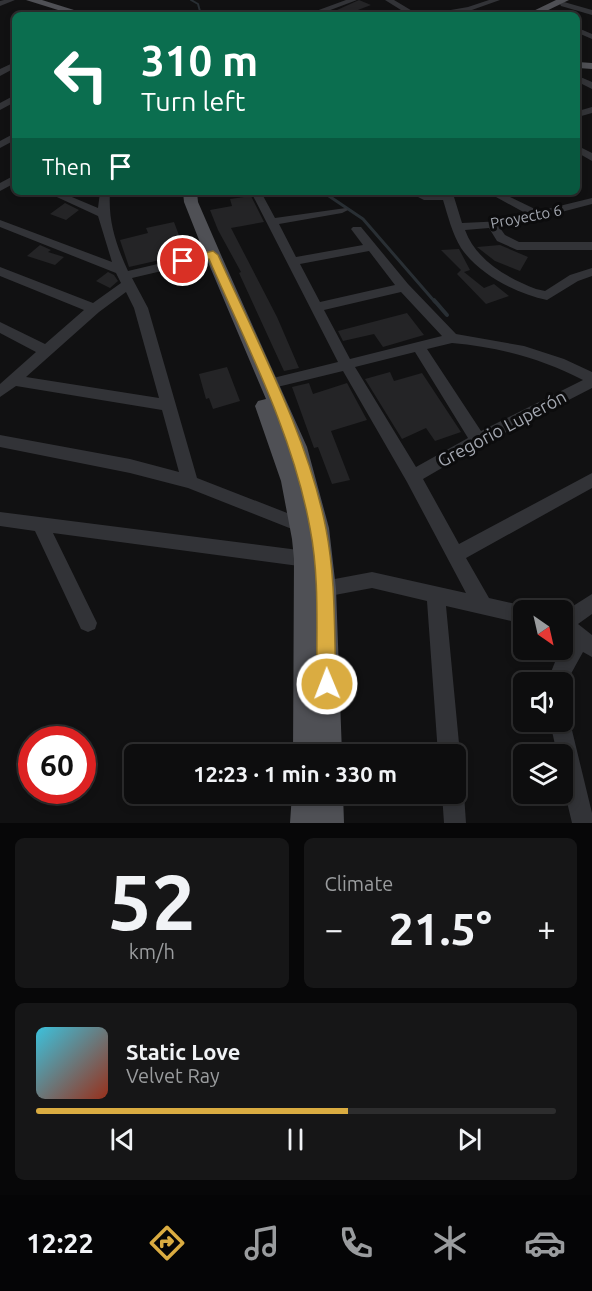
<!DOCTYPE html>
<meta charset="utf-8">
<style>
body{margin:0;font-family:Ubuntu,sans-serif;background:#161617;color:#f1f3f6;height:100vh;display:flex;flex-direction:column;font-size:22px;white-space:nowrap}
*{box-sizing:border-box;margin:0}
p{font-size:20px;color:#9a9c9e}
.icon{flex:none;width:33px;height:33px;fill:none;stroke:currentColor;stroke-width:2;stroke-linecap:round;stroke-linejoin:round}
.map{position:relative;height:823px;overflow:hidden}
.side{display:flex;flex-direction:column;gap:15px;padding:15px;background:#070708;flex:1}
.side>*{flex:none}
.hud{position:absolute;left:12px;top:12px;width:568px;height:183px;border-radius:9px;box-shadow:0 3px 9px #0003,0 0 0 2px #2d2d2e;background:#0b6e4f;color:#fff;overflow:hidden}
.needle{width:39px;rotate:146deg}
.buttons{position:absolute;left:513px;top:600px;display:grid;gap:12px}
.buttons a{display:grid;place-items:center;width:60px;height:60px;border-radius:9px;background:#0d0d0e;box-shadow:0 3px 9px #0003,0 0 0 2px #2d2d2e;font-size:30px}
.speed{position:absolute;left:18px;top:726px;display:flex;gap:12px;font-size:30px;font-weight:700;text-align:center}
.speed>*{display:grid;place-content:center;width:78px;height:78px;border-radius:50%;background:#0d0d0e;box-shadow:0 3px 9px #0003,0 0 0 2px #2d2d2e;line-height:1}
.speed .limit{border:9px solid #d22;background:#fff;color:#111}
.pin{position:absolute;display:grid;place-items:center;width:51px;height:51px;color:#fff;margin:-26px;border:3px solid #fff;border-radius:50%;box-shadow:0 2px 6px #0007}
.me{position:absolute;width:66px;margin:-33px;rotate:359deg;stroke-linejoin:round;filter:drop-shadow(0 0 4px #0008)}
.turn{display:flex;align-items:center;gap:21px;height:126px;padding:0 30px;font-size:27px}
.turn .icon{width:78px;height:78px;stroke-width:2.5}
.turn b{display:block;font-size:42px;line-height:51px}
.then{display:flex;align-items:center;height:57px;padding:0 30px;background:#0003;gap:12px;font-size:22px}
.big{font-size:45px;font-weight:700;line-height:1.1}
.side .tile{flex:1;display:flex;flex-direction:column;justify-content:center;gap:9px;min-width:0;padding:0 21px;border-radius:9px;background:#161617}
.side .dial{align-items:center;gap:0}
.dial b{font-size:78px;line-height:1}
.song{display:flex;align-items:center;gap:18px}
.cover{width:72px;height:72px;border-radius:9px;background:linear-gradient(135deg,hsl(190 70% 55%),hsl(10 70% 35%))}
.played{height:6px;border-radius:3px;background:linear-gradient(90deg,#daac41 60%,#2d2d2e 60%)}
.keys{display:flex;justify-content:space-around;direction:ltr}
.heat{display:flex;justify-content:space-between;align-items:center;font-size:33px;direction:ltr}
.side .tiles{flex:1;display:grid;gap:15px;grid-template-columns:1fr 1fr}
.tile:last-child{grid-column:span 2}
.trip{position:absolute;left:124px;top:744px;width:342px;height:60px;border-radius:9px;background:#0d0d0e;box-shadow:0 3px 9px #0003,0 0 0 2px #2d2d2e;font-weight:700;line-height:60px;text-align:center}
.tab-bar{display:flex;height:96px;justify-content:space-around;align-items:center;background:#050506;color:#9a9c9e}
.tab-bar .icon{width:42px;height:42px}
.tab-bar .current{color:#daac41}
.tab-bar b{font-size:27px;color:#f1f3f6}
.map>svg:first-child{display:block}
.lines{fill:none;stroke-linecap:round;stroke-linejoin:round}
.stream-far2{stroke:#292f34;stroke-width:2}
.stream-far1{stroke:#292f34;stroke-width:3}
.stream{stroke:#292f34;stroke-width:4}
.building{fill:#242426}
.minor{fill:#323337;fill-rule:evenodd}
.major{fill:#4f5055;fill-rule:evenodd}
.route{fill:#daac41;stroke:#8e702a;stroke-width:1.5}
.labels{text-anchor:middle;stroke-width:6;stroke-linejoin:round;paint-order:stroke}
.far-street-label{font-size:15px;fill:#a4a8b1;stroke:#0c0c0d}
.street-label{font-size:18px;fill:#a4a8b1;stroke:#0c0c0d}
</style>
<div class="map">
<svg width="592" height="823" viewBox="0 0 592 823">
<rect width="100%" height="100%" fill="#111112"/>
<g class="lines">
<path class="stream-far2" d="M 191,0 L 198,4 L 201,15"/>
<path class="stream-far1" d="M 323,192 L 363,219 L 435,302"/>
<path class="stream" d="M 434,300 L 447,315"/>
</g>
<path class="building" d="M 359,0 L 371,5 L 350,13 L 337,10 Z
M 251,196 L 264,222 L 231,228 L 277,317 L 299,368 L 284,371 L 239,273 L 241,272 L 218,230 L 210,210 L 232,206 L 230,199 Z
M 65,203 L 79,210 L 66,220 L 50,214 Z
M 174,222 L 186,254 L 129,267 L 120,240 L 148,233 L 146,228 Z
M 40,245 L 51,250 L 48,252 L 64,257 L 55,265 L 27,256 Z
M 500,245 L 528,257 L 520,271 L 495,261 L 477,247 Z
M 459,249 L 470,270 L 464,272 L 484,288 L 494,284 L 509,296 L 486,304 L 457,274 L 461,270 L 441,250 Z
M 108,272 L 114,275 L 118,281 L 110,288 L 96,281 Z
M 407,313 L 424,335 L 383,347 L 374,334 L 343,341 L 338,331 Z
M 227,367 L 240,401 L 213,409 L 209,398 L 206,399 L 199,374 Z
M 390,372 L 394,381 L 422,373 L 461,432 L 435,441 L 426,428 L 402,439 L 365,379 Z
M 309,383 L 313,394 L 347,383 L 367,420 L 331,431 L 350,480 L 332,484 L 318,447 L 314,448 L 292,387 Z"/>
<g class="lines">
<path class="minor" d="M 4,0 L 15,0 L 0,6 L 0,1 Z
M 346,0 L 357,0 L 317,15 L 305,15 Z
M 385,0 L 394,0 L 419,15 L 409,15 Z
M 489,0 L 500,0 L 469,11 L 422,15 L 468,7 Z
M 564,2 L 592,10 L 592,15 L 561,6 L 560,4 Z
M 578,28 L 592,34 L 592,39 L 578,33 Z
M 15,62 L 15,68 L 0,76 L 0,69 Z
M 578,76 L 592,82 L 592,89 L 578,82 Z
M 15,95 L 15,102 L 0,110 L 0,103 Z
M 592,107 L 592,113 L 578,117 L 578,111 Z
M 15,133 L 15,140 L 0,148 L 0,141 Z
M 578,146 L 592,153 L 592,161 L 578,153 Z
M 15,175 L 15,183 L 0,191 L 0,183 Z
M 46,192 L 60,192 L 98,208 L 100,192 L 110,192 C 108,221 116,245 128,271 L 213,251 L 217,252 L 217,258 L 132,278 L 148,308 L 197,478 L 313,523 L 316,528 L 313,533 L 307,535 L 188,488 L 130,473 L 0,447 L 0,435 L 130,459 L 179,472 L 162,410 L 16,386 L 0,397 L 0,384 L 36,352 L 0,333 L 0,322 L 45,344 L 84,310 L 0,276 L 0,267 L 93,303 L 121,283 L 116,273 L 0,227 L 0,220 L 112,262 L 98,216 ZM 126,292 L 134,308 L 159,398 L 26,377 L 99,312 Z
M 251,192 L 261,192 L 275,218 L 346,208 L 348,210 L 342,213 L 279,224 L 296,257 L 363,245 L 351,229 L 353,227 L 361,227 L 408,284 L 456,334 L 524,346 L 564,359 L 592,372 L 592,388 L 483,444 L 423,479 L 459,544 L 592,473 L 592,488 L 466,558 L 489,598 L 524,606 L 531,610 L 524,610 L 524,624 L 446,606 L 460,754 L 456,762 L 456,754 L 438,754 L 427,601 L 372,588 L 324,597 L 318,595 L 315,589 L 318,583 L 324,581 L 372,572 L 466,593 L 407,482 L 343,371 L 269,389 L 262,384 L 269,379 L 338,362 ZM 369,251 L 395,285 L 320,302 L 300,264 ZM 401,292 L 442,336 L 350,359 L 324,310 ZM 452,343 C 499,347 542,359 583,380 L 481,431 L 427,349 ZM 415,352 L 468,438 L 416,467 L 355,367 Z
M 460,192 L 454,197 L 462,223 L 504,221 L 527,214 L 487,192 L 500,192 L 539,211 L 592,198 L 592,204 L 500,228 L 505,235 L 519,242 L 592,242 L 592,250 L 517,250 L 497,241 L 489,228 L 465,230 C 476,260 507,278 536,289 L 545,291 L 570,275 L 592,268 L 592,276 L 578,281 L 547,300 C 516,294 479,274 461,248 C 452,233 448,216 443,200 L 424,200 L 418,197 L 424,194 Z
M 0,512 L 314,552 L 320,554 L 323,560 L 320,566 L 314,568 L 53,533 L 97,623 L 95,629 L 88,632 L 81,629 L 35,531 L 0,526 Z
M 592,594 L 592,614 L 578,624 L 592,635 L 592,657 L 583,652 L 562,690 L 562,682 L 547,682 L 555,662 L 568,641 L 562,636 L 562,613 Z
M 562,713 L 567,715 L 570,722 L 592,813 L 592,823 L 572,823 L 562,781 L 562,754 L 557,754 L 550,722 L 562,722 Z
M 456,784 L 461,786 L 464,794 L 466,823 L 444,823 L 442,794 L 456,794 Z"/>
<path class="major" d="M 26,0 L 42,0 L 90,15 L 74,15 Z
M 556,0 L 569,0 L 538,15 L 525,15 Z
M 578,62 L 592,63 L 592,69 L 578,68 Z
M 183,192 L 197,192 L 198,202 L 221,255 L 307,447 L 329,528 L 336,589 L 342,754 L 293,754 L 294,559 L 292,539 L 281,481 L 255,406 L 258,401 L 266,399 L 205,255 L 184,202 Z
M 292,794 L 343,794 L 344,823 L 290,823 Z"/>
</g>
<path class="route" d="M 213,251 L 218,255 C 257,342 308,436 326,529 C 336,580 334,633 336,684 L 333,690 L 327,693 L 320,690 L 317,684 C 316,632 320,579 310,528 C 293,434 247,346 209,259 L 183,265 L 177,261 L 179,259 Z"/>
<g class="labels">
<g class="far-street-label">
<text transform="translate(526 217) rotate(-11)" y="5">Proyecto 6</text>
</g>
<g class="street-label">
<text transform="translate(502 429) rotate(-28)" y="6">Gregorio Luperón</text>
</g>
</g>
</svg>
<div class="buttons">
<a><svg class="needle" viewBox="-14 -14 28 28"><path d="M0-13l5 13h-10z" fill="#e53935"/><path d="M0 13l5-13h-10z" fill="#9a9c9e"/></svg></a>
<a><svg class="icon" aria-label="sound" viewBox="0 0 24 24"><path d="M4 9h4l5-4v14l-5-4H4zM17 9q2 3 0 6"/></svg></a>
<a><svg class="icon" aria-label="layers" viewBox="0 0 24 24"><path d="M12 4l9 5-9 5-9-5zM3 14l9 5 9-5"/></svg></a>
</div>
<div class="speed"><div class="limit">60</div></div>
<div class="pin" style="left:183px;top:261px;background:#d93025"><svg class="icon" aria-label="arrive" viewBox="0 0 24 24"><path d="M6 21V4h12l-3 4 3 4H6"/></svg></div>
<svg class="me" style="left:327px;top:684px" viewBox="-20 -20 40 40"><circle r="17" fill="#daac41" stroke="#fff" stroke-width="3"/><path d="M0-11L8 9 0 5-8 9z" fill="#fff"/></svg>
<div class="trip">12:23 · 1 min · 330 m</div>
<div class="hud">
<div class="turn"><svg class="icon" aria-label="left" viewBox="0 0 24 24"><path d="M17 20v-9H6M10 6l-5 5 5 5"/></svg><div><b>310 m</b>Turn left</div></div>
<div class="then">Then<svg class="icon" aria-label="arrive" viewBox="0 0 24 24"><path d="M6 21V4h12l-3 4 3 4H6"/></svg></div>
</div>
</div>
<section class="side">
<div class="tiles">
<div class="tile dial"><b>52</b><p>km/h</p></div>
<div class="tile"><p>Climate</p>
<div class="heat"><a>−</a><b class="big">21.5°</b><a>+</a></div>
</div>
<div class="tile">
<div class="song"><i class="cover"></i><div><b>Static Love</b><p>Velvet Ray</p></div></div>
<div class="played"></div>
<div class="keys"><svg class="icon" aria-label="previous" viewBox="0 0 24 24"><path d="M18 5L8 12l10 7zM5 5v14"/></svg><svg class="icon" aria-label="pause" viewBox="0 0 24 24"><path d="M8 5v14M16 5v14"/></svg><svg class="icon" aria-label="next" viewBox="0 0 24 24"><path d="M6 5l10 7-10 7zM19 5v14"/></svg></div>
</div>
</div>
</section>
<nav class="tab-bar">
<b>12:22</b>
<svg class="icon current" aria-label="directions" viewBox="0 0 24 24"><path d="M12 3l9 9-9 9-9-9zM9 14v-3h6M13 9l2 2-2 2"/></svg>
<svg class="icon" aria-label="music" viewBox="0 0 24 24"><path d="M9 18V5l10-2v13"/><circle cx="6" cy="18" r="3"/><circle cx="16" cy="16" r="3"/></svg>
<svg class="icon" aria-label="phone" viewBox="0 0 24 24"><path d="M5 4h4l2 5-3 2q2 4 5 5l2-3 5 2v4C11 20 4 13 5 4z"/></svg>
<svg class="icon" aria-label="climate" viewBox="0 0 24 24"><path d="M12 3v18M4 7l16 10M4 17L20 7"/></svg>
<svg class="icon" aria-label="car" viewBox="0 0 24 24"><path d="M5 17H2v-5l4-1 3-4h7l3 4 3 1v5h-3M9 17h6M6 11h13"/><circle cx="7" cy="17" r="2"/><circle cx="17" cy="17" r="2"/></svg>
</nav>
